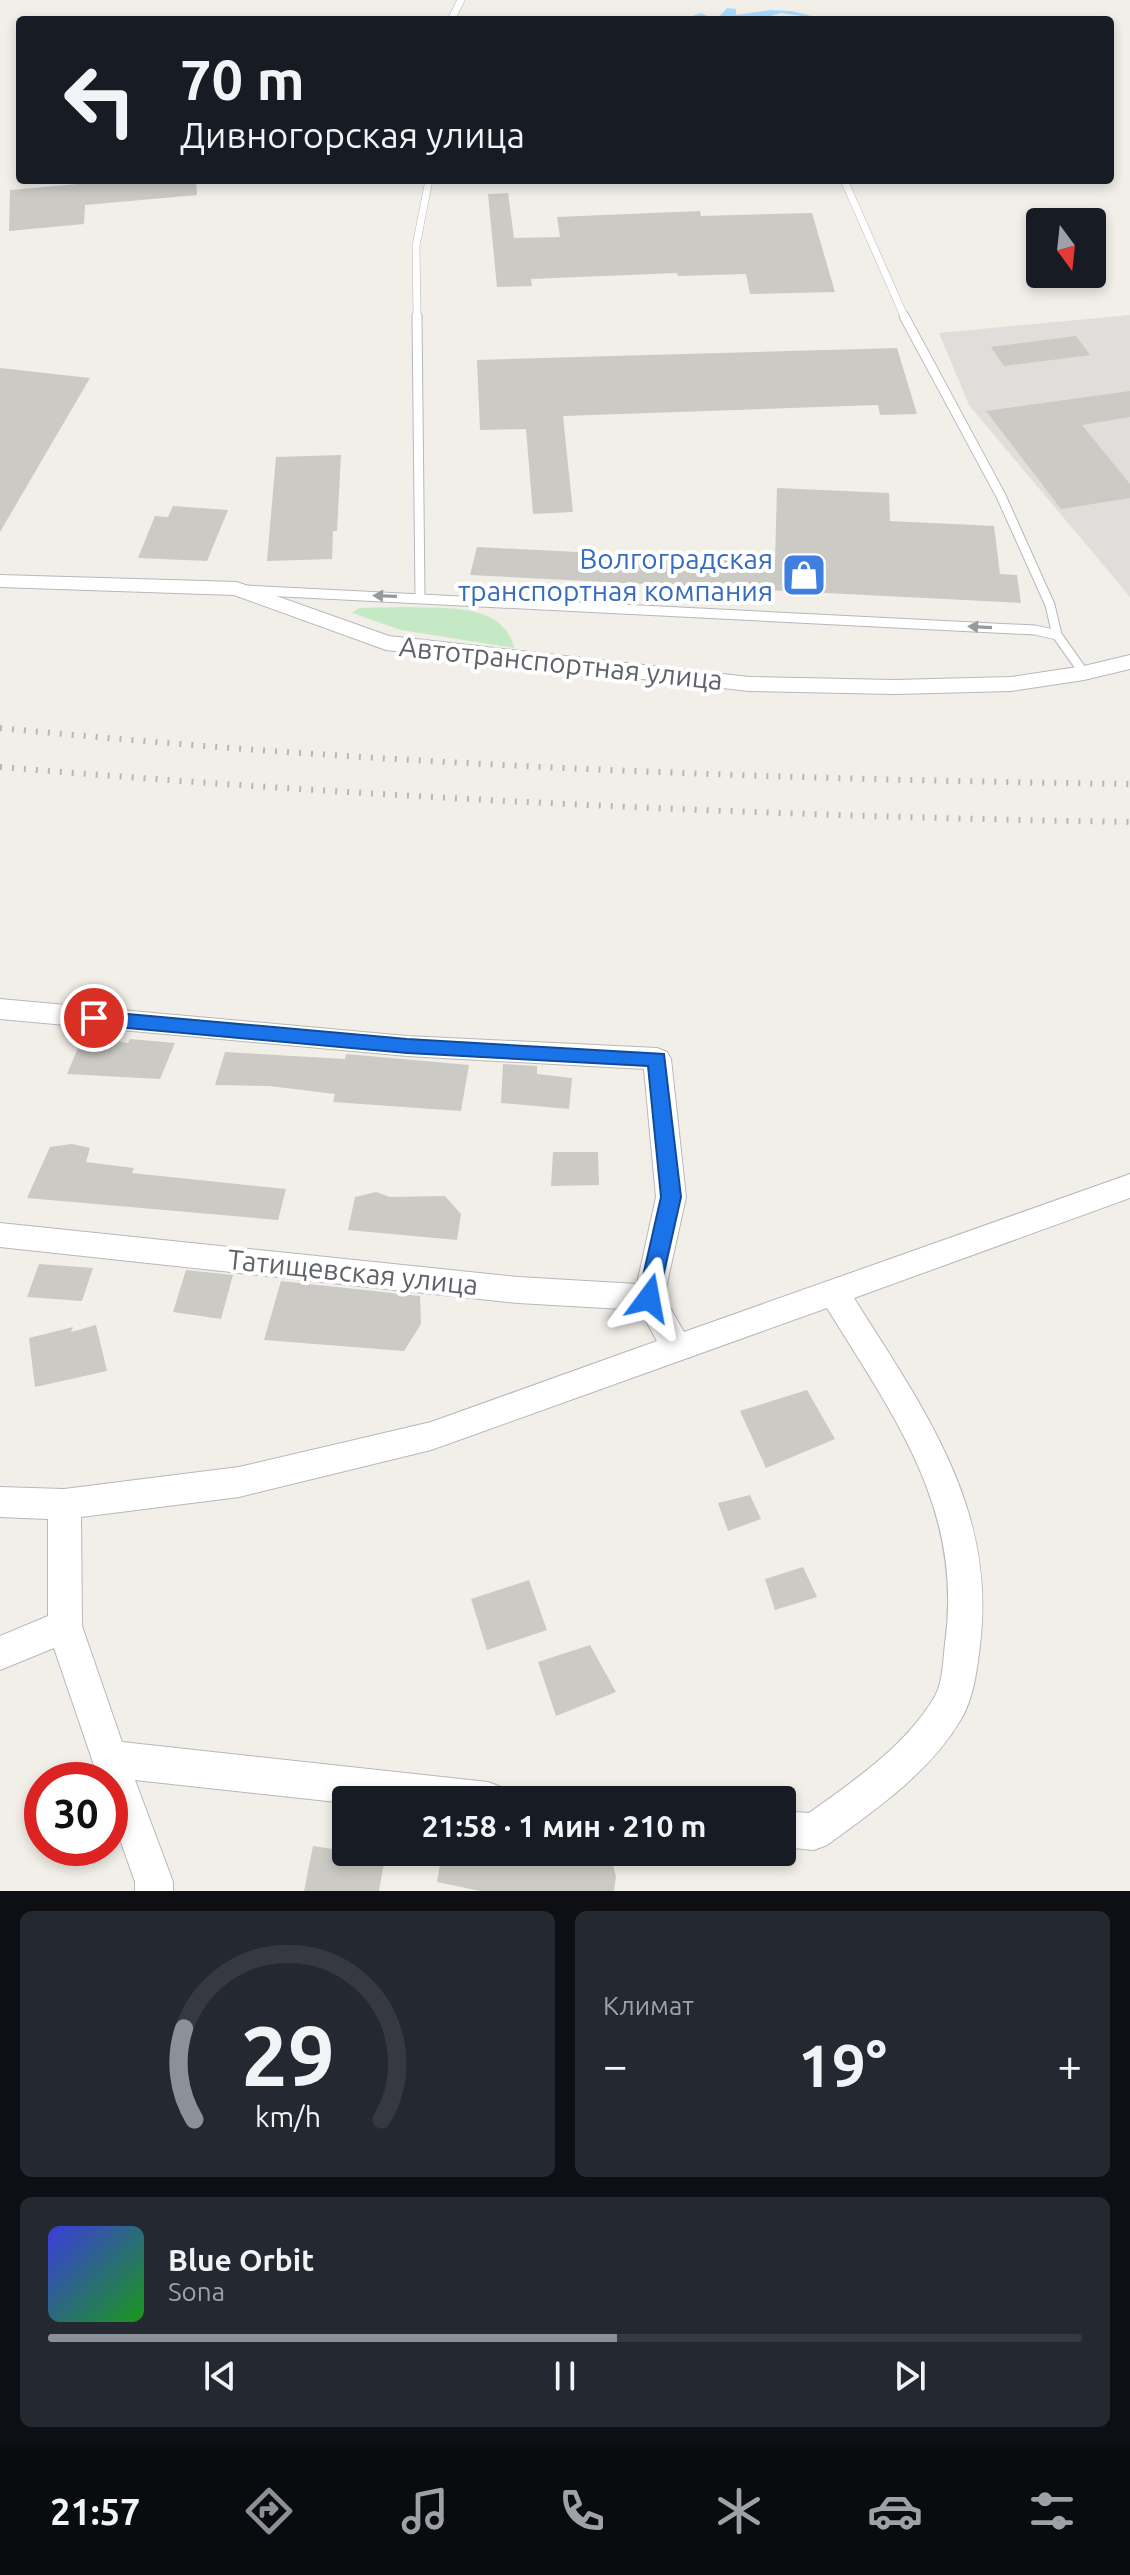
<!DOCTYPE html>
<html lang="ru">
<meta charset="utf-8">
<style>
body{margin:0;font-family:Ubuntu,sans-serif;background:#242831;color:#f1f3f6;height:100vh;display:flex;flex-direction:column;font-size:30px;white-space:nowrap}
*{box-sizing:border-box;margin:0}
p{font-size:26px;color:#9ea1a6}
.icon{flex:none;width:44px;height:44px;fill:none;stroke:currentColor;stroke-width:2;stroke-linecap:round;stroke-linejoin:round}
.map{position:relative;height:1891px;overflow:hidden}
.side{display:flex;flex-direction:column;gap:20px;padding:20px;background:#0d0f14;flex:1}
.side>*{flex:none}
.guide{position:absolute;left:16px;top:16px;width:1098px;height:168px;border-radius:8px;box-shadow:0 4px 12px #0003;background:#171b24;color:#f1f3f6;overflow:hidden}
.needle{width:52px;rotate:165deg}
.fabs{position:absolute;left:1026px;top:208px;display:grid;gap:16px}
.fabs a{display:grid;place-items:center;width:80px;height:80px;border-radius:8px;background:#171b24;box-shadow:0 4px 12px #0003;font-size:40px}
.speed{position:absolute;left:24px;top:1762px;display:flex;gap:16px;font-size:40px;font-weight:700;text-align:center}
.speed>*{display:grid;place-content:center;width:104px;height:104px;border-radius:50%;background:#171b24;box-shadow:0 4px 12px #0003;line-height:1}
.speed .limit{border:12px solid #d22;background:#fff;color:#111}
.pin{position:absolute;display:grid;place-items:center;width:68px;height:68px;color:#fff;margin:-34px;border:4px solid #fff;border-radius:50%;box-shadow:0 2px 8px #0007}
.me{position:absolute;width:88px;margin:-44px;rotate:13deg;stroke-linejoin:round;filter:drop-shadow(0 0 6px #0008)}
.turn{display:flex;align-items:center;gap:28px;height:168px;padding:0 32px;font-size:36px}
.turn .icon{width:104px;height:104px;stroke-width:2.5}
.turn b{display:block;font-size:56px;line-height:68px}
.big{font-size:60px;font-weight:600;line-height:1.1}
.side .tile{flex:1;display:flex;flex-direction:column;justify-content:center;gap:12px;min-width:0;padding:0 28px;border-radius:12px;background:#242831}
.side .dial{align-items:center;gap:0}
.dial svg{height:208px;overflow:visible;fill:none;stroke:#363941;stroke-width:7;stroke-linecap:round;text-anchor:middle}
.dial text{fill:#f1f3f6;stroke:none}
.song{display:flex;align-items:center;gap:24px}
.cover{width:96px;height:96px;border-radius:12px;background:linear-gradient(135deg,hsl(240 70% 55%),hsl(120 70% 35%))}
.played{height:8px;border-radius:4px;background:linear-gradient(90deg,#8c9099 55%,#363941 55%)}
.keys{display:flex;justify-content:space-around;direction:ltr}
.heat{display:flex;justify-content:space-between;align-items:center;font-size:44px;direction:ltr}
.side .tiles{flex:1;display:grid;gap:20px;grid-template-columns:1fr 1fr}
.tile:last-child{grid-column:span 2}
.trip{position:absolute;left:332px;top:1786px;width:464px;height:80px;border-radius:8px;background:#171b24;box-shadow:0 4px 12px #0003;font-weight:600;line-height:80px;text-align:center}
.tab-bar{display:flex;height:128px;justify-content:space-around;align-items:center;background:#090b0e;color:#9ea1a6}
.tab-bar .icon{width:56px;height:56px}
.tab-bar .current{color:#8c9099}
.tab-bar b{font-size:36px;color:#f1f3f6}
.map>svg:first-child{display:block}
.industrial{fill:#e0deda}
.green{fill:#c5e8c5}
.water{fill:#aadaff}
.building{fill:#cccac5}
.lines{fill:none;stroke-linecap:round;stroke-linejoin:round}
.lane-far1-casing{stroke:#b5b8bc;stroke-width:8}
.lane-casing{stroke:#b5b8bc;stroke-width:11}
.street-casing{stroke:#b5b8bc;stroke-width:2}
.lane-far1{stroke:#fff;stroke-width:7}
.lane{stroke:#fff;stroke-width:9}
.street{fill:#fff;fill-rule:evenodd}
.rail{stroke:#b6b7b8;stroke-width:6;stroke-dasharray:2 10;stroke-linecap:butt}
.oneway{fill:#979a9d}
.route{fill:#1a73e8;stroke:#114b97;stroke-width:2}
.labels{text-anchor:middle;stroke-width:8;stroke-linejoin:round;paint-order:stroke}
.shop-label{font-size:28px;fill:#366cbe;stroke:#fff;text-anchor:end}
.street-label{font-size:28px;fill:#5f6368;stroke:#fff}
</style>
<div class="map">
<svg width="1130" height="1891" viewBox="0 0 1130 1891">
<rect width="100%" height="100%" fill="#f1efe8"/>
<path class="industrial" d="M 1130,315 L 1130,597 L 969,405 L 939,333 Z"/>
<path class="green" d="M 405,607 C 441,609 504,601 514,648 L 401,630 L 352,613 L 359,608 Z"/>
<path class="water" d="M 727,8 L 736,9 L 736,15 L 770,10 L 791,11 L 828,20 L 781,13 L 757,20 L 680,20 L 701,13 L 716,20 Z"/>
<path class="building" d="M 123,180 L 196,180 L 197,195 L 85,205 L 84,224 L 9,231 L 10,190 Z
M 508,193 L 514,238 L 560,237 L 557,217 L 700,211 L 701,216 L 812,213 L 835,292 L 750,294 L 746,274 L 678,276 L 677,273 L 531,279 L 532,286 L 497,287 L 488,194 Z
M 1076,336 L 1090,355 L 1004,366 L 991,347 Z
M 897,348 L 917,414 L 880,415 L 878,405 L 563,416 L 573,512 L 533,514 L 526,429 L 480,430 L 477,360 Z
M 0,368 L 90,378 L 0,532 Z
M 1130,391 L 1130,417 L 1082,425 L 1130,484 L 1130,498 L 1061,509 L 986,411 Z
M 341,455 L 337,531 L 333,531 L 332,559 L 267,561 L 276,457 Z
M 777,488 L 889,493 L 890,521 L 994,526 L 1000,574 L 1017,575 L 1021,603 L 470,575 L 477,547 L 775,562 Z
M 173,506 L 228,510 L 207,561 L 138,558 L 155,516 L 168,517 Z
M 83,1036 L 128,1043 L 130,1039 L 175,1043 L 160,1079 L 67,1074 Z
M 225,1052 L 345,1059 L 346,1054 L 469,1065 L 461,1111 L 333,1102 L 335,1094 L 269,1086 L 215,1085 Z
M 503,1064 L 537,1066 L 537,1074 L 572,1078 L 569,1109 L 501,1103 Z
M 72,1144 L 90,1148 L 86,1162 L 134,1168 L 132,1173 L 286,1189 L 278,1220 L 27,1198 L 50,1147 Z
M 553,1152 L 598,1152 L 599,1185 L 551,1186 Z
M 376,1192 L 390,1197 L 445,1196 L 461,1214 L 457,1240 L 348,1230 L 355,1197 Z
M 39,1264 L 93,1268 L 82,1301 L 27,1297 Z
M 186,1270 L 233,1275 L 221,1319 L 173,1312 Z
M 281,1281 L 420,1296 L 421,1324 L 404,1351 L 264,1340 Z
M 96,1325 L 107,1371 L 35,1387 L 29,1338 L 73,1327 L 71,1332 Z
M 807,1390 L 835,1439 L 766,1468 L 740,1411 Z
M 750,1495 L 761,1519 L 728,1531 L 718,1503 Z
M 803,1567 L 817,1597 L 775,1610 L 765,1579 Z
M 529,1580 L 547,1630 L 487,1650 L 471,1599 Z
M 590,1645 L 616,1692 L 556,1716 L 538,1662 Z
M 313,1846 L 385,1857 L 379,1891 L 304,1891 Z
M 442,1852 L 610,1852 L 616,1877 L 614,1891 L 480,1891 L 437,1882 Z"/>
<g class="lines">
<g class="lane-far1-casing">
<path id="lane-far1" d="M 451,20 L 461,0
M 844,180 L 905,318
M 417,318 L 416,246 L 429,180"/>
</g>
<g class="lane-casing">
<path id="lane" d="M 417,316 L 420,597
M 904,316 L 1001,496 L 1050,605 L 1057,635 L 1084,673
M 246,590 L 1035,630 L 1057,635"/>
</g>
<g class="street-casing">
<path id="street" d="M 0,575 L 237,582 L 389,636 L 749,677 L 894,680 L 1011,677 L 1084,666 L 1130,655 L 1130,669 L 1084,680 L 1011,691 L 894,694 L 749,691 L 386,650 L 234,595 L 0,587 Z
M 0,999 L 407,1036 L 657,1048 L 667,1052 L 671,1059 L 686,1197 L 664,1297 L 684,1332 L 1130,1174 L 1130,1198 L 854,1298 C 923,1408 997,1508 980,1645 C 977,1670 974,1698 960,1721 C 929,1773 875,1810 827,1845 L 814,1850 L 782,1847 L 782,1811 L 809,1813 C 854,1781 905,1746 934,1698 C 943,1683 943,1660 945,1644 C 964,1509 894,1417 827,1308 L 431,1450 L 239,1497 L 81,1517 L 82,1626 L 122,1742 L 488,1782 L 501,1787 L 506,1800 L 346,1800 L 346,1803 L 135,1780 L 173,1882 L 173,1891 L 135,1891 L 135,1882 L 110,1811 L 110,1780 L 99,1780 L 54,1648 L 0,1670 L 0,1636 L 48,1616 L 48,1519 L 0,1517 L 0,1487 L 64,1489 L 239,1467 L 431,1422 L 657,1341 L 640,1310 L 518,1303 L 0,1247 L 0,1223 L 518,1277 L 637,1284 L 656,1197 L 644,1069 L 407,1056 L 0,1019 Z"/>
</g>
<use href="#lane-far1" class="lane-far1"/>
<use href="#lane" class="lane"/>
<use href="#street" class="street"/>
<path class="rail" d="M 0,728 C 376,765 752,779 1130,784
M 0,767 C 376,798 753,816 1130,822"/>
</g>
<defs><path id="oneway-solid" d="M-6-.8H1V-3.2L6.5 0L1 3.2V.8H-6Z" transform="scale(2)"/></defs>
<g class="oneway">
<use href="#oneway-solid" transform="translate(385 596) rotate(-178)"/>
<use href="#oneway-solid" transform="translate(980 627) rotate(-177)"/>
</g>
<path class="route" d="M 94,1011 L 407,1039 L 664,1054 L 681,1197 L 657,1304 L 649,1307 L 641,1304 L 638,1298 L 661,1197 L 648,1066 L 407,1053 L 94,1025 L 85,1018 Z"/>
<defs>
<g id="shop-square" transform="scale(2.3)"><rect x="-9" y="-9" width="18" height="18" rx="4" fill="#3f7fe0" stroke="#fff"/><path d="M-5-2.5h2.3a2.7 3.5 0 0 1 5.4 0H5L5.5 6h-11ZM-1.5-2.5h3a1.5 2.3 0 0 0-3 0Z" fill="#fff"/></g>
</defs>
<g fill-rule="evenodd">
<use href="#shop-square" x="804" y="575"/>
</g>
<g class="labels">
<g class="shop-label">
<text x="773" y="569">Волгоградская<tspan x="773" dy="32">транспортная компания</tspan></text>
</g>
<g class="street-label">
<text transform="translate(561 663) rotate(6)" y="10">Автотранспортная улица</text>
<text transform="translate(353 1272) rotate(6)" y="10">Татищевская улица</text>
</g>
</g>
</svg>
<div class="fabs">
<a><svg class="needle" viewBox="-14 -14 28 28"><path d="M0-13l5 13h-10z" fill="#e53935"/><path d="M0 13l5-13h-10z" fill="#9ea1a6"/></svg></a>
</div>
<div class="speed"><div class="limit">30</div></div>
<div class="pin" style="left:94px;top:1018px;background:#d93025"><svg class="icon" aria-label="arrive" viewBox="0 0 24 24"><path d="M6 21V4h12l-3 4 3 4H6"/></svg></div>
<svg class="me" style="left:649px;top:1298px" viewBox="-20 -20 40 40"><path d="M0-17L14 15 0 8-14 15z" fill="#1a73e8" stroke="#fff" stroke-width="4"/></svg>
<div class="trip">21:58 · 1 мин · 210 m</div>
<div class="guide">
<div class="turn"><svg class="icon" aria-label="left" viewBox="0 0 24 24"><path d="M17 20v-9H6M10 6l-5 5 5 5"/></svg><div><b>70 m</b>Дивногорская улица</div></div>
</div>
</div>
<section class="side">
<div class="tiles">
<div class="tile dial"><svg viewBox="0 0 100 80">
<path d="M14 69A42 42 0 1 1 86 69"/>
<path d="M14 69A42 42 0 0 1 10 34" stroke="#8c9099"/>
<text x="50" y="56" font-size="32" font-weight="700">29</text>
<text x="50" y="72" font-size="11">km/h</text>
</svg></div>
<div class="tile"><p>Климат</p>
<div class="heat"><a>−</a><b class="big">19°</b><a>+</a></div>
</div>
<div class="tile">
<div class="song"><i class="cover"></i><div><b>Blue Orbit</b><p>Sona</p></div></div>
<div class="played"></div>
<div class="keys"><svg class="icon" aria-label="previous" viewBox="0 0 24 24"><path d="M18 5L8 12l10 7zM5 5v14"/></svg><svg class="icon" aria-label="pause" viewBox="0 0 24 24"><path d="M8 5v14M16 5v14"/></svg><svg class="icon" aria-label="next" viewBox="0 0 24 24"><path d="M6 5l10 7-10 7zM19 5v14"/></svg></div>
</div>
</div>
</section>
<nav class="tab-bar">
<b>21:57</b>
<svg class="icon current" aria-label="directions" viewBox="0 0 24 24"><path d="M12 3l9 9-9 9-9-9zM9 14v-3h6M13 9l2 2-2 2"/></svg>
<svg class="icon" aria-label="music" viewBox="0 0 24 24"><path d="M9 18V5l10-2v13"/><circle cx="6" cy="18" r="3"/><circle cx="16" cy="16" r="3"/></svg>
<svg class="icon" aria-label="phone" viewBox="0 0 24 24"><path d="M5 4h4l2 5-3 2q2 4 5 5l2-3 5 2v4C11 20 4 13 5 4z"/></svg>
<svg class="icon" aria-label="climate" viewBox="0 0 24 24"><path d="M12 3v18M4 7l16 10M4 17L20 7"/></svg>
<svg class="icon" aria-label="car" viewBox="0 0 24 24"><path d="M5 17H2v-5l4-1 3-4h7l3 4 3 1v5h-3M9 17h6M6 11h13"/><circle cx="7" cy="17" r="2"/><circle cx="17" cy="17" r="2"/></svg>
<svg class="icon" aria-label="filters" viewBox="0 0 24 24"><path d="M4 7h16M4 17h16"/><circle cx="9" cy="7" r="2"/><circle cx="15" cy="17" r="2"/></svg>
</nav>
